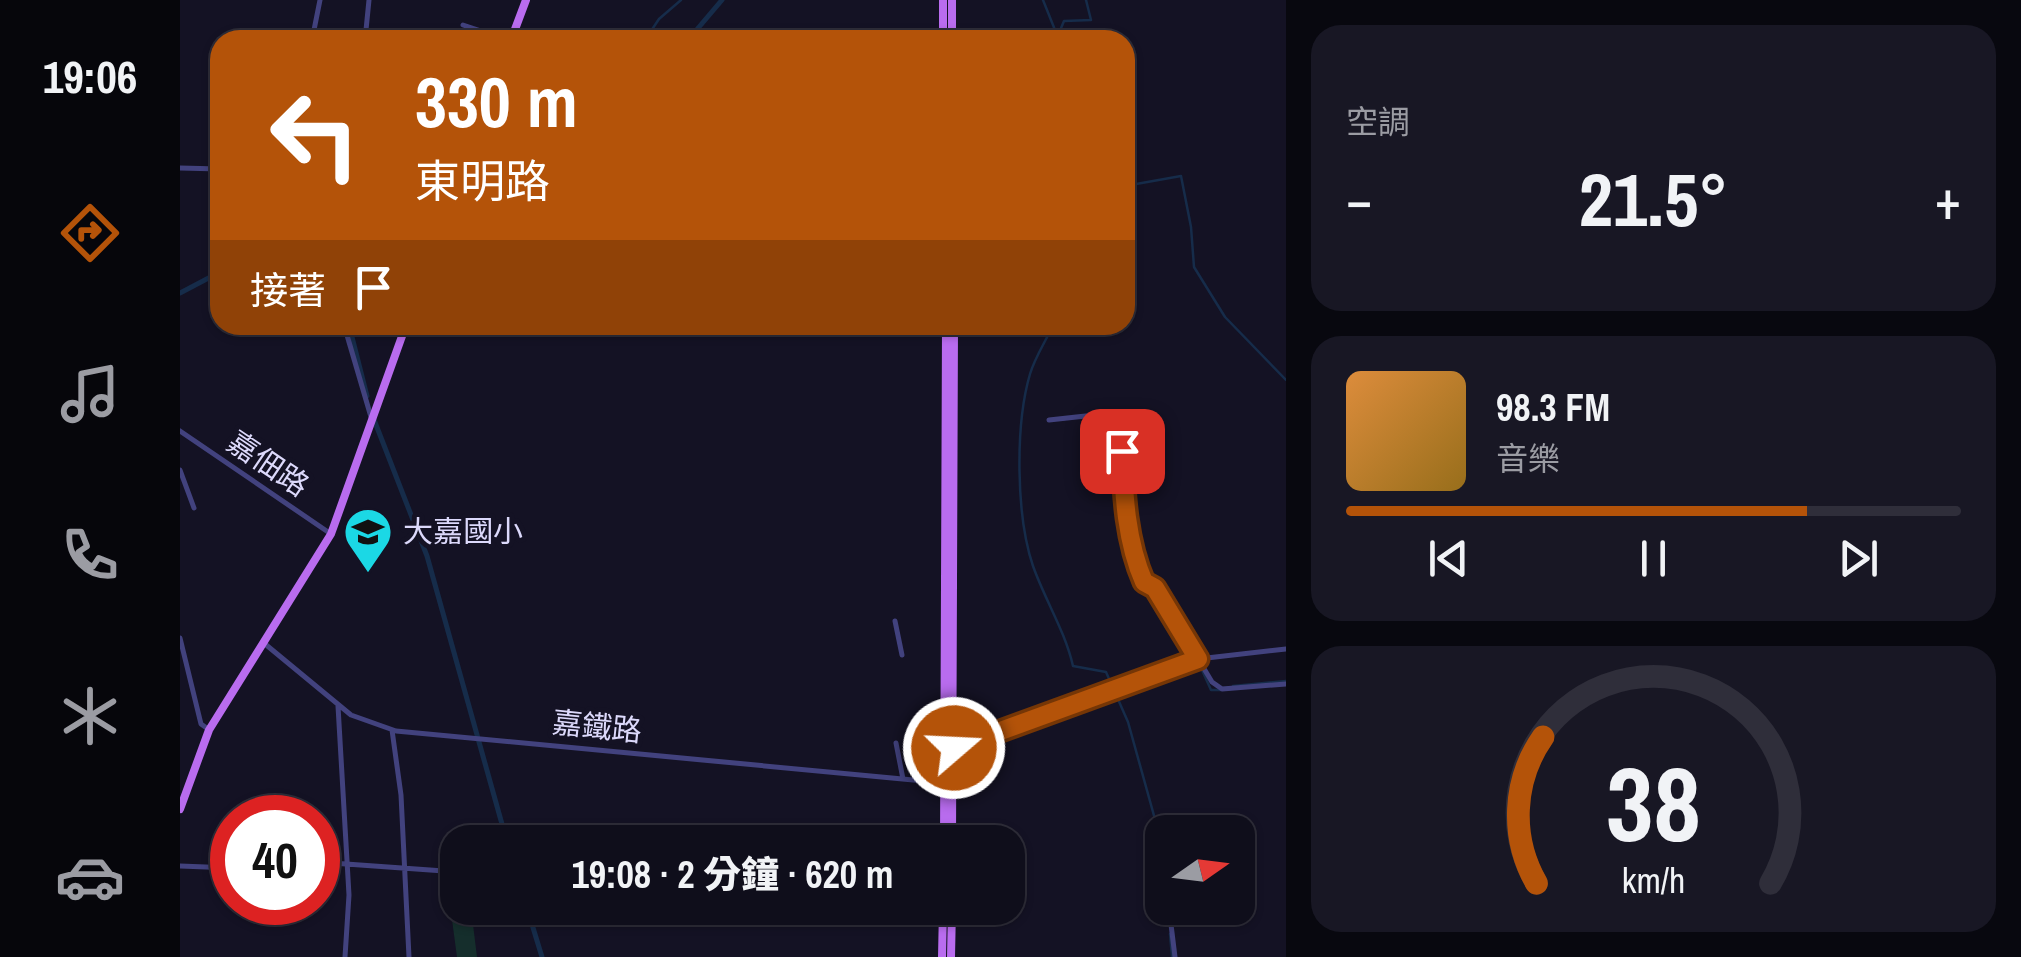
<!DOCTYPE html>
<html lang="zh-TW">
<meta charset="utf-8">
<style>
body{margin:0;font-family:"Archivo Narrow","Noto Sans TC",sans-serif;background:#181724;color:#f1f3f6;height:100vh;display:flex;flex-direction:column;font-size:38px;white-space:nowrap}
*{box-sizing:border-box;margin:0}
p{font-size:32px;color:#9b9ca3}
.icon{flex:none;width:55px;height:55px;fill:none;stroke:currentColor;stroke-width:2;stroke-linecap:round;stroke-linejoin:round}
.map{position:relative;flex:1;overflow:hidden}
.sheet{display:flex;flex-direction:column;gap:25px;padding:25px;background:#08080f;width:735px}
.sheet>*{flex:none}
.hud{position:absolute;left:30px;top:30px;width:925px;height:305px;border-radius:30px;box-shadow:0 2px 8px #0004,0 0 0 2px #2f2e3a;background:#b45309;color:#fff;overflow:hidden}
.needle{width:65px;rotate:76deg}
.buttons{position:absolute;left:965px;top:815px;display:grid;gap:20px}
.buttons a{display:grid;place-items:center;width:110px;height:110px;border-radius:20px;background:#0f0e1b;box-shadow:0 2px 8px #0004,0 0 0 2px #2f2e3a;font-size:50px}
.speed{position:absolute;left:30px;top:795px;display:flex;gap:20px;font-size:50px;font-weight:700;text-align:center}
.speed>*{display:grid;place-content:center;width:130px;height:130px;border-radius:50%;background:#0f0e1b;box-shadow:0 2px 8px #0004,0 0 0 2px #2f2e3a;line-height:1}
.speed .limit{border:15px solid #d22;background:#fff;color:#111}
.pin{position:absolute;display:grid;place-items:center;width:85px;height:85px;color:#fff;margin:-42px;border-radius:20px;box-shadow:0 5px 15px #0006}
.me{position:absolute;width:110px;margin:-55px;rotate:71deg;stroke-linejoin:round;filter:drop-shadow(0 0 8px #0008)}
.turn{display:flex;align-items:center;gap:35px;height:210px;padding:0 40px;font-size:45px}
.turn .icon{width:130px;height:130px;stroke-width:2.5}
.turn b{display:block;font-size:70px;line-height:85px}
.then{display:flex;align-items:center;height:95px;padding:0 40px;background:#0003;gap:20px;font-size:38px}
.big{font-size:75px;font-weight:800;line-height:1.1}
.sheet .card{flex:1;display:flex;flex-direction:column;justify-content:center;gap:15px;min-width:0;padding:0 35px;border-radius:30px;background:#181724}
.sheet .dial{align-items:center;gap:0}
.dial svg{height:260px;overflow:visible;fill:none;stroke:#2f2e3a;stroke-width:7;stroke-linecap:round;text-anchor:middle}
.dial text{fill:#f1f3f6;stroke:none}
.song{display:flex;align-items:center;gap:30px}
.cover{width:120px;height:120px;border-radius:15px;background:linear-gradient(135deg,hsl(30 70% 55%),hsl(40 70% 35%))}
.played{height:10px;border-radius:5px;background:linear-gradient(90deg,#b45309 75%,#2f2e3a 75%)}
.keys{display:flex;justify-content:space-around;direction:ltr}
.heat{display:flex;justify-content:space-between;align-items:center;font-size:55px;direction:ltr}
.trip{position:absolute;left:260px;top:825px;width:585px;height:100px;border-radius:30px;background:#0f0e1b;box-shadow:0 2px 8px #0004,0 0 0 2px #2f2e3a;font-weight:800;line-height:100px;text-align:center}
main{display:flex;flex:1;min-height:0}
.menu{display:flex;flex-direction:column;width:180px;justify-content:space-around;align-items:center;background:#06060b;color:#9b9ca3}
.menu .icon{width:70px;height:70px}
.menu .current{color:#b45309}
.menu b{font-size:45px;color:#f1f3f6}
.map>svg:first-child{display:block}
.green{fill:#152e2c}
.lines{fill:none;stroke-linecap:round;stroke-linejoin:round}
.stream{stroke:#162c4a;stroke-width:2.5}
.canal{stroke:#162c4a;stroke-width:5}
.minor{stroke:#42427e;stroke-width:5}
.major{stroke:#b96cef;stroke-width:8}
.route-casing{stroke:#753606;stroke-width:25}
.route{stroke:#b45309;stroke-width:18}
.labels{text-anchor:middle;stroke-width:10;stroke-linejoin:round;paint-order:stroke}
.street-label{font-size:30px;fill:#dcd9fb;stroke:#141224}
.poi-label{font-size:30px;fill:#dcd9fb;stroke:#141224;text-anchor:start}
</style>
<main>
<nav class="menu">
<b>19:06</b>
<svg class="icon current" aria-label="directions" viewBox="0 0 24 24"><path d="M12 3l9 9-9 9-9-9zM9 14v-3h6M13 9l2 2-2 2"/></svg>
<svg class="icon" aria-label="music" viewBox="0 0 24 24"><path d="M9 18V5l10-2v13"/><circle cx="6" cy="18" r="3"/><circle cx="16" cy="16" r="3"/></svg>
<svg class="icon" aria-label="phone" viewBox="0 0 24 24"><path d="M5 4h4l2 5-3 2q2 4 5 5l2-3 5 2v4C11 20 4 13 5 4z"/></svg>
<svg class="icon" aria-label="climate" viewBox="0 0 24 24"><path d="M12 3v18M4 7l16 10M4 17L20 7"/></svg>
<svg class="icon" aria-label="car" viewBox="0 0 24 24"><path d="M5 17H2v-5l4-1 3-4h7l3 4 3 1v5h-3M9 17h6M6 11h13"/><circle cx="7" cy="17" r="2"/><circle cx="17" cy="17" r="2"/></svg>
</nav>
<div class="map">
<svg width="1106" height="957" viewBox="0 0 1106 957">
<rect width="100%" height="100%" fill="#141224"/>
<path class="green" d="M 266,875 L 277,875 L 278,908 L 291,908 L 297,957 L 277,957 Z"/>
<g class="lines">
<path class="stream" d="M 863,0 L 879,40
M 879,33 L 884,21 L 911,20 L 906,0
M 465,40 L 479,19 L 501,0
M 945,186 L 1001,176 L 1011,227 L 1014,267 L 1045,317 L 1106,380
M 873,325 C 866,341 855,357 850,374 C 835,425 836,516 853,566 C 865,600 885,631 893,666 L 926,672 L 948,722 L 978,830 L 976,835
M 946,444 L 947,433
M 1022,670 L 1031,690 L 1041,690
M 1053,686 L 1106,681
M 990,934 L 992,957"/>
<path class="canal" d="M 508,40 L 542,0
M 0,293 L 40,272
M 169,325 L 187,396
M 193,417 L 247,556 L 327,842
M 347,908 L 362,957"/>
<path class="minor" d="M 283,25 L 328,40
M 132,40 L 140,0
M 185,40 L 189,0
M 0,168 L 40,169
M 164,325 L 191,417
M 869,420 L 942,412 L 949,534 L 964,582 L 975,587 L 1032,682 L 1042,689 L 1106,684
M 0,431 L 151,534
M 0,470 L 14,508
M 715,621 L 722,655
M 0,638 L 21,724 L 28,729
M 85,644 L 171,715 L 216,731 L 765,783
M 158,706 L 169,895 L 165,957
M 212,730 L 221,795 L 229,957
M 716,743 L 723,779
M 770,748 L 1018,659 L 1106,649
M 974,837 L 982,883
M 138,862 L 278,872
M 0,866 L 52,868
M 989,908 L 995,957"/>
<path class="major" d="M 772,0 L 772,40
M 331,40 L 346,0
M 763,40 L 763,0
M 0,809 L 29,730 L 151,534 L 226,325
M 764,842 L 766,325
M 772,842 L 774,325
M 762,957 L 763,908
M 771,957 L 772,908"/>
</g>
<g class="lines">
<g class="route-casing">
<path id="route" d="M 774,748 L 1018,659 L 975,588 L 964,582 C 946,541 944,495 942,451"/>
</g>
<use href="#route" class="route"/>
</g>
<defs>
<g id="school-pin" transform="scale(2.5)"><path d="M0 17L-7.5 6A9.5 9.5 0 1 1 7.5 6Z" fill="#1bd8e5" stroke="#141224"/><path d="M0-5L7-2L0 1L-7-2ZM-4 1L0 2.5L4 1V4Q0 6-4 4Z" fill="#111"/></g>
</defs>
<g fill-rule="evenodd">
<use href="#school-pin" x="188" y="532"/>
</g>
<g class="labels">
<g class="street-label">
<text transform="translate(88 464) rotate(34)" y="10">嘉佃路</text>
<text transform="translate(417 727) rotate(6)" y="10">嘉鐵路</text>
</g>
<g class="poi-label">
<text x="223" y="542">大嘉國小</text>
</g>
</g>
</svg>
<div class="buttons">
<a><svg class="needle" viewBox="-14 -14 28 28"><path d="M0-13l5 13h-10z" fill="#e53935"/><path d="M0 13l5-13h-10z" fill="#9b9ca3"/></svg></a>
</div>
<div class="speed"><div class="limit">40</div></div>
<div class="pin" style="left:942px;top:451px;background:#d93025"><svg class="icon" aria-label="arrive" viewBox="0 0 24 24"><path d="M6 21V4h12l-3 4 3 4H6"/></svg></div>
<svg class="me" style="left:774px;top:748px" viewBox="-20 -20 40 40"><circle r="17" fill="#b45309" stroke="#fff" stroke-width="3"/><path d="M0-11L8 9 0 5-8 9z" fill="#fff"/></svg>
<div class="trip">19:08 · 2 分鐘 · 620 m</div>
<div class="hud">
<div class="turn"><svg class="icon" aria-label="left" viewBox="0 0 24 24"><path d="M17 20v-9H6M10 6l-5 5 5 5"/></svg><div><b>330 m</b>東明路</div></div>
<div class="then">接著<svg class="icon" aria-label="arrive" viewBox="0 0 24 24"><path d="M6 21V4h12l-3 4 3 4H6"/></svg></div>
</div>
</div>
<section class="sheet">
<div class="card"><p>空調</p>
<div class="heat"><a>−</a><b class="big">21.5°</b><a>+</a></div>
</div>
<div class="card">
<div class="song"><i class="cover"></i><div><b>98.3 FM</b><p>音樂</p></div></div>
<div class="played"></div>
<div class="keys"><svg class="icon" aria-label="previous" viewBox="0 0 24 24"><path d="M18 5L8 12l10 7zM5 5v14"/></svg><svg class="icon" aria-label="pause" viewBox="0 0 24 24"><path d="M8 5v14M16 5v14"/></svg><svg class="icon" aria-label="next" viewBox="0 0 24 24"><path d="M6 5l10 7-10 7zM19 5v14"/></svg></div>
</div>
<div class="card dial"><svg viewBox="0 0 100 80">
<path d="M14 69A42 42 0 1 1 86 69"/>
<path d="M14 69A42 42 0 0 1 16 24" stroke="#b45309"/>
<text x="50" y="56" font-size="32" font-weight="700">38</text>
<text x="50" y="72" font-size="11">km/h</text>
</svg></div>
</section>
</main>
